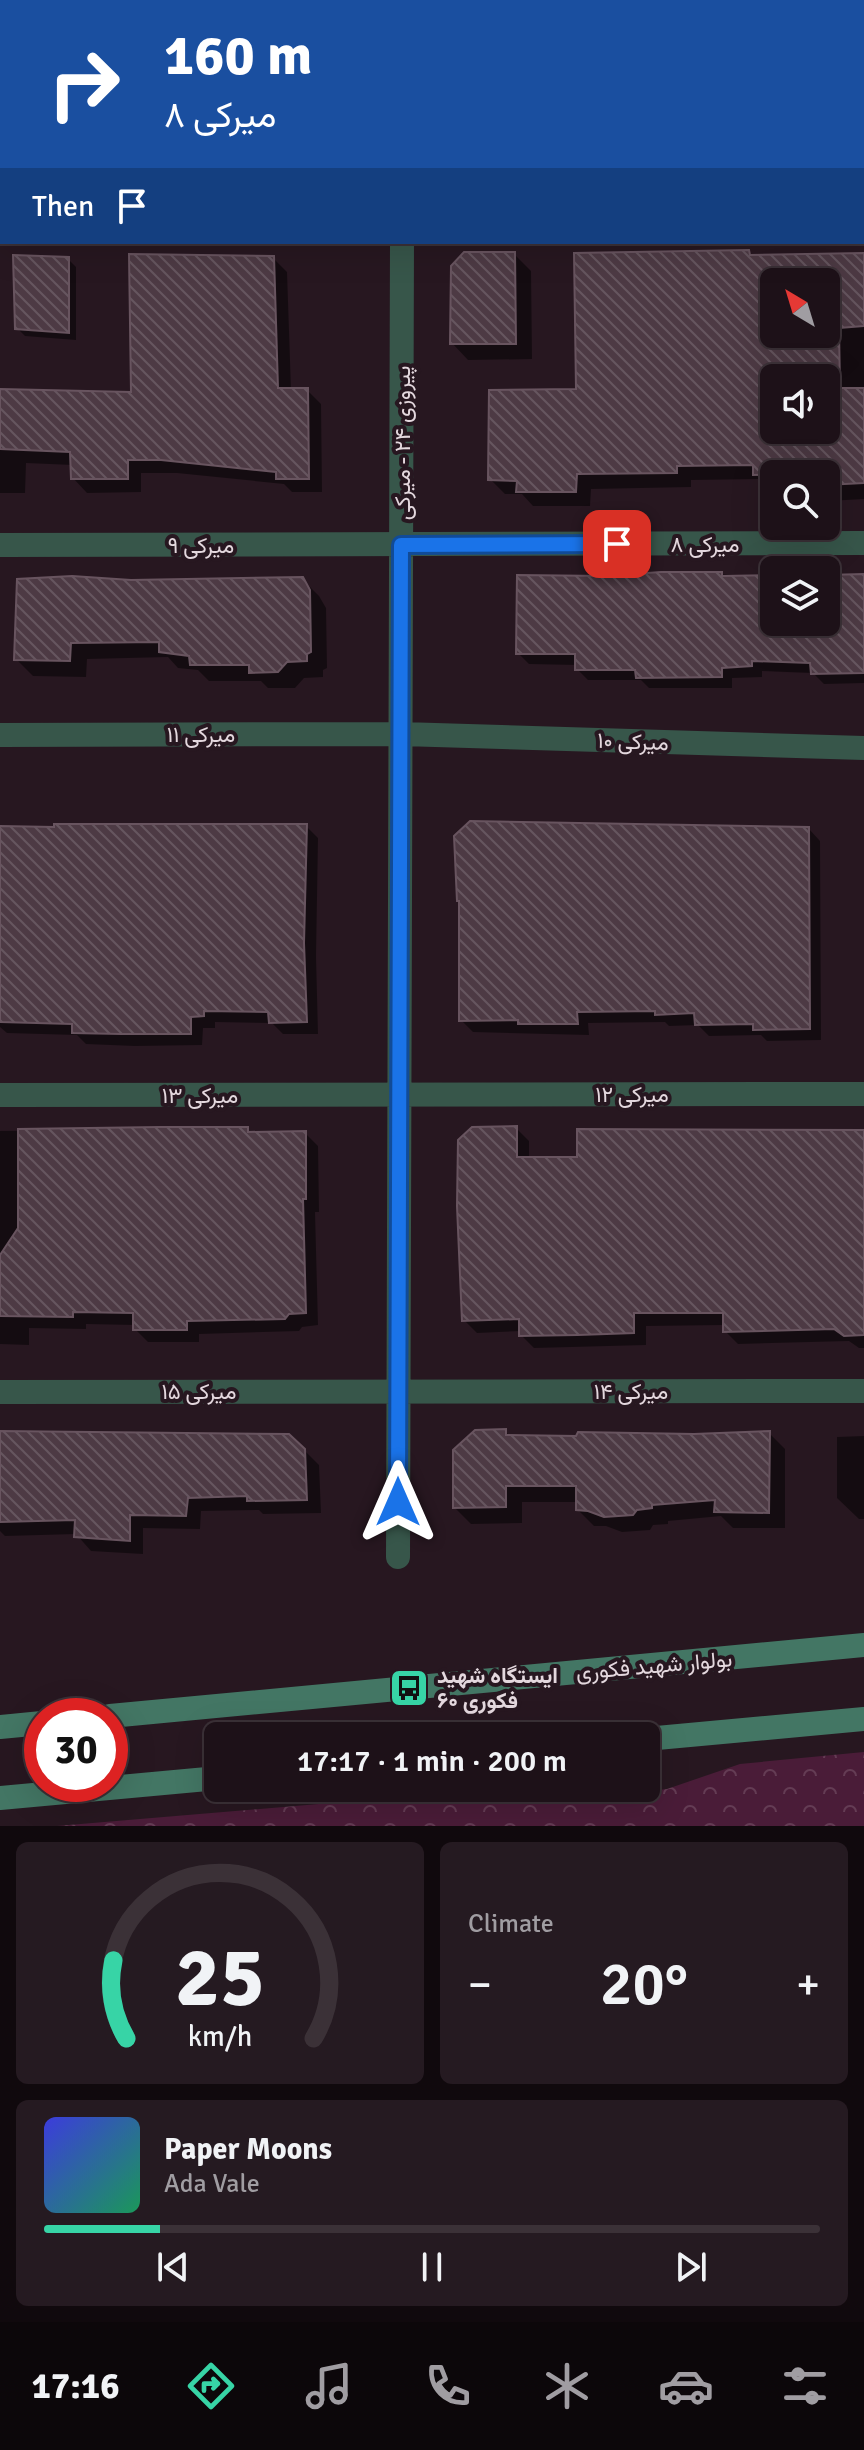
<!DOCTYPE html>
<meta charset="utf-8">
<style>
body{margin:0;font-family:Signika,Vazirmatn,sans-serif;background:#251a21;color:#f1f3f6;height:100vh;display:flex;flex-direction:column;font-size:30px;white-space:nowrap}
*{box-sizing:border-box;margin:0}
p{font-size:26px;color:#a09da2}
.icon{flex:none;width:44px;height:44px;fill:none;stroke:currentColor;stroke-width:2;stroke-linecap:round;stroke-linejoin:round}
.map{position:relative;height:1826px;overflow:hidden}
.side{display:flex;flex-direction:column;gap:16px;padding:16px;background:#10090d;flex:1}
.side>*{flex:none}
.guide{position:absolute;left:0px;top:0px;width:864px;height:244px;box-shadow:0 8px 32px #0002,0 0 0 2px #3b3137;background:#1a4fa0;color:#fff;overflow:hidden}
.needle{width:52px;rotate:322deg}
.controls{position:absolute;left:760px;top:268px;display:grid;gap:16px}
.controls a{display:grid;place-items:center;width:80px;height:80px;border-radius:12px;background:#1d1118;box-shadow:0 8px 32px #0002,0 0 0 2px #3b3137;font-size:40px}
.speed{position:absolute;left:24px;top:1698px;display:flex;gap:16px;font-size:40px;font-weight:700;text-align:center}
.speed>*{display:grid;place-content:center;width:104px;height:104px;border-radius:50%;background:#1d1118;box-shadow:0 8px 32px #0002,0 0 0 2px #3b3137;line-height:1}
.speed .limit{border:12px solid #d22;background:#fff;color:#111}
.pin{position:absolute;display:grid;place-items:center;width:68px;height:68px;color:#fff;margin:-34px;border-radius:16px;box-shadow:0 4px 12px #0006}
.me{position:absolute;width:88px;margin:-44px;rotate:0deg;stroke-linejoin:round;filter:drop-shadow(0 0 6px #0008)}
.turn{display:flex;align-items:center;gap:28px;height:168px;padding:0 32px;font-size:36px}
.turn .icon{width:104px;height:104px;stroke-width:2.5}
.turn b{display:block;font-size:56px;line-height:68px}
.then{display:flex;align-items:center;height:76px;padding:0 32px;background:#0003;gap:16px;font-size:30px}
.big{font-size:60px;font-weight:600;line-height:1.1}
.side .tile{flex:1;display:flex;flex-direction:column;justify-content:center;gap:12px;min-width:0;padding:0 28px;border-radius:12px;background:#251a21}
.side .dial{align-items:center;gap:0}
.dial svg{height:208px;overflow:visible;fill:none;stroke:#3b3137;stroke-width:7;stroke-linecap:round;text-anchor:middle}
.dial text{fill:#f1f3f6;stroke:none}
.song{display:flex;align-items:center;gap:24px}
.cover{width:96px;height:96px;border-radius:12px;background:linear-gradient(135deg,hsl(240 70% 55%),hsl(150 70% 35%))}
.played{height:8px;border-radius:4px;background:linear-gradient(90deg,#37d4a6 15%,#3b3137 15%)}
.keys{display:flex;justify-content:space-around;direction:ltr}
.heat{display:flex;justify-content:space-between;align-items:center;font-size:44px;direction:ltr}
.side .tiles{flex:1;display:grid;gap:16px;grid-template-columns:1fr 1fr}
.tile:last-child{grid-column:span 2}
.trip{position:absolute;left:204px;top:1722px;width:456px;height:80px;border-radius:12px;background:#1d1118;box-shadow:0 8px 32px #0002,0 0 0 2px #3b3137;font-weight:600;line-height:80px;text-align:center}
.menu{display:flex;height:128px;justify-content:space-around;align-items:center;background:#0c070a;color:#a09da2}
.menu .icon{width:56px;height:56px}
.menu .active{color:#37d4a6}
.menu b{font-size:36px;color:#f1f3f6}
.map>svg:first-child{display:block}
.park{fill:url(#park-crowns)}
.shadow{fill:#0007;fill-rule:evenodd}
.building{fill:url(#building-back-hatch);stroke:#68545f;stroke-width:2;fill-rule:evenodd}
.lines{fill:none;stroke-linecap:round;stroke-linejoin:round}
.street{stroke:#37564a;stroke-width:24}
.secondary{stroke:#437664;stroke-width:24}
.route-casing{stroke:#114b97;stroke-width:20}
.route{stroke:#1a73e8;stroke-width:14}
.labels{text-anchor:middle;stroke-width:8;stroke-linejoin:round;paint-order:stroke}
.street-label{font-size:22px;fill:#e4d8de;stroke:#271720}
.poi-label{font-size:22px;font-weight:bold;fill:#e4d8de;stroke:#271720;text-anchor:start}
</style>
<div class="map">
<svg width="864" height="1826" viewBox="0 0 864 1826">
<defs>
<pattern id="park-crowns" width="20" height="18" patternUnits="userSpaceOnUse" patternTransform="scale(2)"><rect width="20" height="18" fill="#4a1c38"/><path d="M2 6a3 3 0 1 1 6 0M12 15a3 3 0 1 1 6 0" fill="none" stroke="#643c54"/></pattern>
<pattern id="building-back-hatch" width="6" height="6" patternUnits="userSpaceOnUse" patternTransform="scale(2)"><rect width="6" height="6" fill="#4d3a44"/><path d="M-1 5l2 2M0 0l6 6M5-1l2 2" fill="none" stroke="#66565f"/></pattern>
</defs>
<rect width="100%" height="100%" fill="#271720"/>
<path class="park" d="M 864,1752 L 864,1826 L 57,1826 L 496,1789 L 555,1802 L 667,1789 L 740,1764 Z"/>
<path class="shadow" d="M 0,0 L 326,0 L 326,2 L 2,2 L 0,137 Z
M 455,0 L 864,0 L 864,153 L 862,2 Z
M 749,252 L 754,257 L 864,255 L 864,499 L 828,501 L 826,474 L 774,474 L 774,489 L 770,489 L 760,479 L 691,480 L 691,487 L 591,489 L 590,506 L 533,506 L 522,494 L 505,494 L 490,479 L 578,391 ZM 774,282 L 826,282 L 826,334 L 774,334 ZM 774,378 L 826,378 L 826,430 L 774,430 Z
M 514,254 L 531,271 L 532,359 L 468,360 L 452,343 Z
M 273,258 L 287,272 L 291,390 L 307,390 L 321,404 L 322,492 L 292,492 L 284,484 L 177,473 L 141,473 L 141,492 L 87,493 L 73,478 L 73,465 L 26,463 L 25,493 L 0,493 L 0,391 L 133,394 Z
M 68,259 L 76,267 L 76,340 L 25,336 L 17,328 Z
M 714,574 L 774,577 L 774,622 L 826,622 L 826,577 L 864,576 L 864,683 L 824,684 L 813,673 L 762,671 L 762,677 L 732,678 L 732,688 L 649,688 L 641,680 L 588,680 L 577,669 L 577,665 L 529,664 L 518,653 L 574,578 Z
M 72,578 L 192,582 L 302,579 L 319,596 L 326,608 L 327,668 L 323,670 L 323,677 L 304,678 L 295,688 L 268,688 L 261,681 L 209,681 L 198,670 L 178,668 L 168,657 L 87,659 L 86,677 L 33,676 L 16,659 Z
M 306,826 L 318,838 L 316,956 L 318,1034 L 283,1034 L 272,1023 L 215,1022 L 215,1028 L 203,1028 L 202,1045 L 135,1046 L 86,1044 L 77,1035 L 7,1033 L 0,1027 L 0,888 Z
M 809,829 L 820,841 L 821,1040 L 767,1041 L 761,1035 L 709,1036 L 698,1025 L 669,1026 L 665,1022 L 588,1023 L 589,1035 L 473,1032 L 461,1020 Z
M 516,1128 L 529,1141 L 529,1159 L 579,1159 L 864,1132 L 864,1348 L 859,1348 L 849,1341 L 738,1344 L 725,1331 L 725,1325 L 646,1326 L 646,1345 L 534,1348 L 521,1335 L 521,1331 L 477,1333 L 464,1320 Z
M 247,1129 L 252,1134 L 305,1133 L 318,1146 L 319,1212 L 315,1212 L 318,1325 L 302,1327 L 299,1331 L 199,1334 L 199,1342 L 148,1342 L 135,1329 L 135,1325 L 86,1324 L 86,1329 L 29,1328 L 29,1345 L 0,1344 L 0,1131 Z
M 505,1431 L 511,1437 L 769,1433 L 785,1449 L 785,1528 L 733,1528 L 721,1516 L 668,1521 L 668,1524 L 653,1525 L 650,1530 L 622,1532 L 606,1526 L 594,1526 L 578,1510 L 578,1502 L 522,1502 L 522,1523 L 471,1524 L 455,1508 Z
M 0,1434 L 304,1450 L 319,1465 L 321,1513 L 263,1514 L 259,1510 L 201,1511 L 200,1529 L 143,1528 L 143,1554 L 91,1551 L 76,1534 L 5,1536 L 0,1531 Z
M 864,1436 L 864,1519 L 859,1519 L 837,1498 L 837,1437 Z"/>
<path class="building" d="M 749,250 L 750,255 L 864,253 L 864,326 L 839,328 L 840,388 L 864,388 L 864,483 L 826,485 L 826,474 L 753,475 L 753,465 L 677,466 L 677,473 L 577,474 L 576,492 L 516,492 L 517,481 L 488,480 L 489,390 L 576,389 L 574,253 ZM 774,282 L 826,282 L 826,334 L 774,334 ZM 774,378 L 826,378 L 826,430 L 774,430 Z
M 464,252 L 515,252 L 516,344 L 450,344 L 451,266 Z
M 129,254 L 274,256 L 278,388 L 308,388 L 309,479 L 276,479 L 276,472 L 161,460 L 128,460 L 128,479 L 71,479 L 70,452 L 0,449 L 0,389 L 131,392 Z
M 13,255 L 69,257 L 69,333 L 15,329 Z
M 661,572 L 722,572 L 722,576 L 774,575 L 774,622 L 826,622 L 826,575 L 864,574 L 864,673 L 811,674 L 810,663 L 752,661 L 752,666 L 722,668 L 722,677 L 636,678 L 635,670 L 575,670 L 575,654 L 516,654 L 517,575 L 605,576 Z
M 72,576 L 131,580 L 303,577 L 310,590 L 311,652 L 307,654 L 307,661 L 287,662 L 278,672 L 249,673 L 249,665 L 190,665 L 189,656 L 159,652 L 159,642 L 71,643 L 70,661 L 14,660 L 17,579 Z
M 470,821 L 809,827 L 810,1029 L 753,1030 L 753,1024 L 695,1025 L 694,1013 L 655,1015 L 655,1011 L 577,1012 L 578,1024 L 518,1024 L 518,1020 L 459,1021 L 459,901 L 457,901 L 454,836 Z
M 54,824 L 307,824 L 304,943 L 307,1022 L 269,1023 L 268,1012 L 204,1011 L 204,1016 L 191,1017 L 191,1034 L 121,1034 L 72,1033 L 72,1024 L 0,1022 L 0,826 L 54,827 Z
M 517,1126 L 517,1157 L 577,1157 L 577,1129 L 864,1130 L 864,1335 L 844,1336 L 834,1329 L 723,1332 L 723,1313 L 634,1313 L 634,1333 L 578,1335 L 519,1336 L 519,1319 L 462,1321 L 457,1206 L 458,1140 L 472,1127 Z
M 160,1127 L 248,1127 L 248,1132 L 306,1131 L 306,1199 L 303,1199 L 306,1313 L 289,1314 L 285,1319 L 187,1321 L 187,1330 L 133,1330 L 133,1313 L 73,1312 L 73,1317 L 0,1316 L 0,1255 L 18,1228 L 18,1129 Z
M 506,1429 L 506,1435 L 576,1436 L 578,1432 L 694,1434 L 770,1431 L 769,1513 L 714,1512 L 715,1500 L 652,1505 L 652,1508 L 637,1510 L 633,1515 L 604,1517 L 588,1511 L 576,1510 L 576,1486 L 506,1486 L 506,1507 L 453,1508 L 453,1450 L 475,1430 Z
M 0,1431 L 289,1434 L 305,1449 L 307,1500 L 247,1501 L 247,1496 L 188,1498 L 186,1516 L 130,1515 L 130,1541 L 74,1537 L 75,1520 L 0,1522 Z"/>
<g class="lines">
<path class="street" d="M 403,2 L 403,0
M 862,221 L 864,221
M 0,225 L 2,225
M 0,545 L 864,543
M 0,735 L 402,734 L 864,748
M 0,1095 L 864,1094
M 0,1392 L 864,1391
M 398,1557 L 402,242"/>
<path class="secondary" d="M 110,1716 L 864,1645
M 0,1727 L 42,1723
M 646,1739 L 864,1719
M 0,1798 L 218,1778"/>
</g>
<g class="lines">
<g class="route-casing">
<path id="route" d="M 398,1502 L 401,545 L 617,544"/>
</g>
<use href="#route" class="route"/>
</g>
<defs>
<g id="bus-square" transform="scale(2)"><rect x="-9" y="-9" width="18" height="18" rx="4" fill="#37d4a6" stroke="#271720"/><path d="M-5-6H5V4H4V6H2V4H-2V6H-4V4H-5ZM-3.5-4V0h7V-4ZM-3.5 1.2v1.5H-2V1.2ZM2 1.2v1.5H3.5V1.2Z" fill="#111"/></g>
</defs>
<g fill-rule="evenodd">
<use href="#bus-square" x="409" y="1688"/>
</g>
<g class="labels">
<g class="street-label">
<text transform="translate(402 443) rotate(-90)" y="8">پیروزی ۲۴ - میرکی</text>
<text x="705" y="552">میرکی ۸</text>
<text x="201" y="553">میرکی ۹</text>
<text x="201" y="742">میرکی ۱۱</text>
<text transform="translate(633 741) rotate(2)" y="8">میرکی ۱۰</text>
<text x="632" y="1102">میرکی ۱۲</text>
<text x="200" y="1103">میرکی ۱۳</text>
<text x="199" y="1399">میرکی ۱۵</text>
<text x="631" y="1399">میرکی ۱۴</text>
<text transform="translate(654 1665) rotate(-5)" y="8">بولوار شهید فکوری</text>
</g>
<g class="poi-label">
<text x="437" y="1683">ایستگاه شهید<tspan x="437" dy="25">فکوری ۶۰</tspan></text>
</g>
</g>
</svg>
<div class="controls">
<a><svg class="needle" viewBox="-14 -14 28 28"><path d="M0-13l5 13h-10z" fill="#e53935"/><path d="M0 13l5-13h-10z" fill="#a09da2"/></svg></a>
<a><svg class="icon" aria-label="sound" viewBox="0 0 24 24"><path d="M4 9h4l5-4v14l-5-4H4zM17 9q2 3 0 6"/></svg></a>
<a><svg class="icon" aria-label="search" viewBox="0 0 24 24"><circle cx="10" cy="10" r="6"/><path d="M15 15l6 6"/></svg></a>
<a><svg class="icon" aria-label="layers" viewBox="0 0 24 24"><path d="M12 4l9 5-9 5-9-5zM3 14l9 5 9-5"/></svg></a>
</div>
<div class="speed"><div class="limit">30</div></div>
<div class="pin" style="left:617px;top:544px;background:#d93025"><svg class="icon" aria-label="arrive" viewBox="0 0 24 24"><path d="M6 21V4h12l-3 4 3 4H6"/></svg></div>
<svg class="me" style="left:398px;top:1502px" viewBox="-20 -20 40 40"><path d="M0-17L14 15 0 8-14 15z" fill="#1a73e8" stroke="#fff" stroke-width="4"/></svg>
<div class="trip">17:17 · 1 min · 200 m</div>
<div class="guide">
<div class="turn"><svg class="icon" aria-label="right" viewBox="0 0 24 24"><path d="M7 20v-9h11M14 6l5 5-5 5"/></svg><div><b>160 m</b>میرکی ۸</div></div>
<div class="then">Then<svg class="icon" aria-label="arrive" viewBox="0 0 24 24"><path d="M6 21V4h12l-3 4 3 4H6"/></svg></div>
</div>
</div>
<section class="side">
<div class="tiles">
<div class="tile dial"><svg viewBox="0 0 100 80">
<path d="M14 69A42 42 0 1 1 86 69"/>
<path d="M14 69A42 42 0 0 1 9 39" stroke="#37d4a6"/>
<text x="50" y="56" font-size="32" font-weight="700">25</text>
<text x="50" y="72" font-size="11">km/h</text>
</svg></div>
<div class="tile"><p>Climate</p>
<div class="heat"><a>−</a><b class="big">20°</b><a>+</a></div>
</div>
<div class="tile">
<div class="song"><i class="cover"></i><div><b>Paper Moons</b><p>Ada Vale</p></div></div>
<div class="played"></div>
<div class="keys"><svg class="icon" aria-label="previous" viewBox="0 0 24 24"><path d="M18 5L8 12l10 7zM5 5v14"/></svg><svg class="icon" aria-label="pause" viewBox="0 0 24 24"><path d="M8 5v14M16 5v14"/></svg><svg class="icon" aria-label="next" viewBox="0 0 24 24"><path d="M6 5l10 7-10 7zM19 5v14"/></svg></div>
</div>
</div>
</section>
<nav class="menu">
<b>17:16</b>
<svg class="icon active" aria-label="directions" viewBox="0 0 24 24"><path d="M12 3l9 9-9 9-9-9zM9 14v-3h6M13 9l2 2-2 2"/></svg>
<svg class="icon" aria-label="music" viewBox="0 0 24 24"><path d="M9 18V5l10-2v13"/><circle cx="6" cy="18" r="3"/><circle cx="16" cy="16" r="3"/></svg>
<svg class="icon" aria-label="phone" viewBox="0 0 24 24"><path d="M5 4h4l2 5-3 2q2 4 5 5l2-3 5 2v4C11 20 4 13 5 4z"/></svg>
<svg class="icon" aria-label="climate" viewBox="0 0 24 24"><path d="M12 3v18M4 7l16 10M4 17L20 7"/></svg>
<svg class="icon" aria-label="car" viewBox="0 0 24 24"><path d="M5 17H2v-5l4-1 3-4h7l3 4 3 1v5h-3M9 17h6M6 11h13"/><circle cx="7" cy="17" r="2"/><circle cx="17" cy="17" r="2"/></svg>
<svg class="icon" aria-label="filters" viewBox="0 0 24 24"><path d="M4 7h16M4 17h16"/><circle cx="9" cy="7" r="2"/><circle cx="15" cy="17" r="2"/></svg>
</nav>
